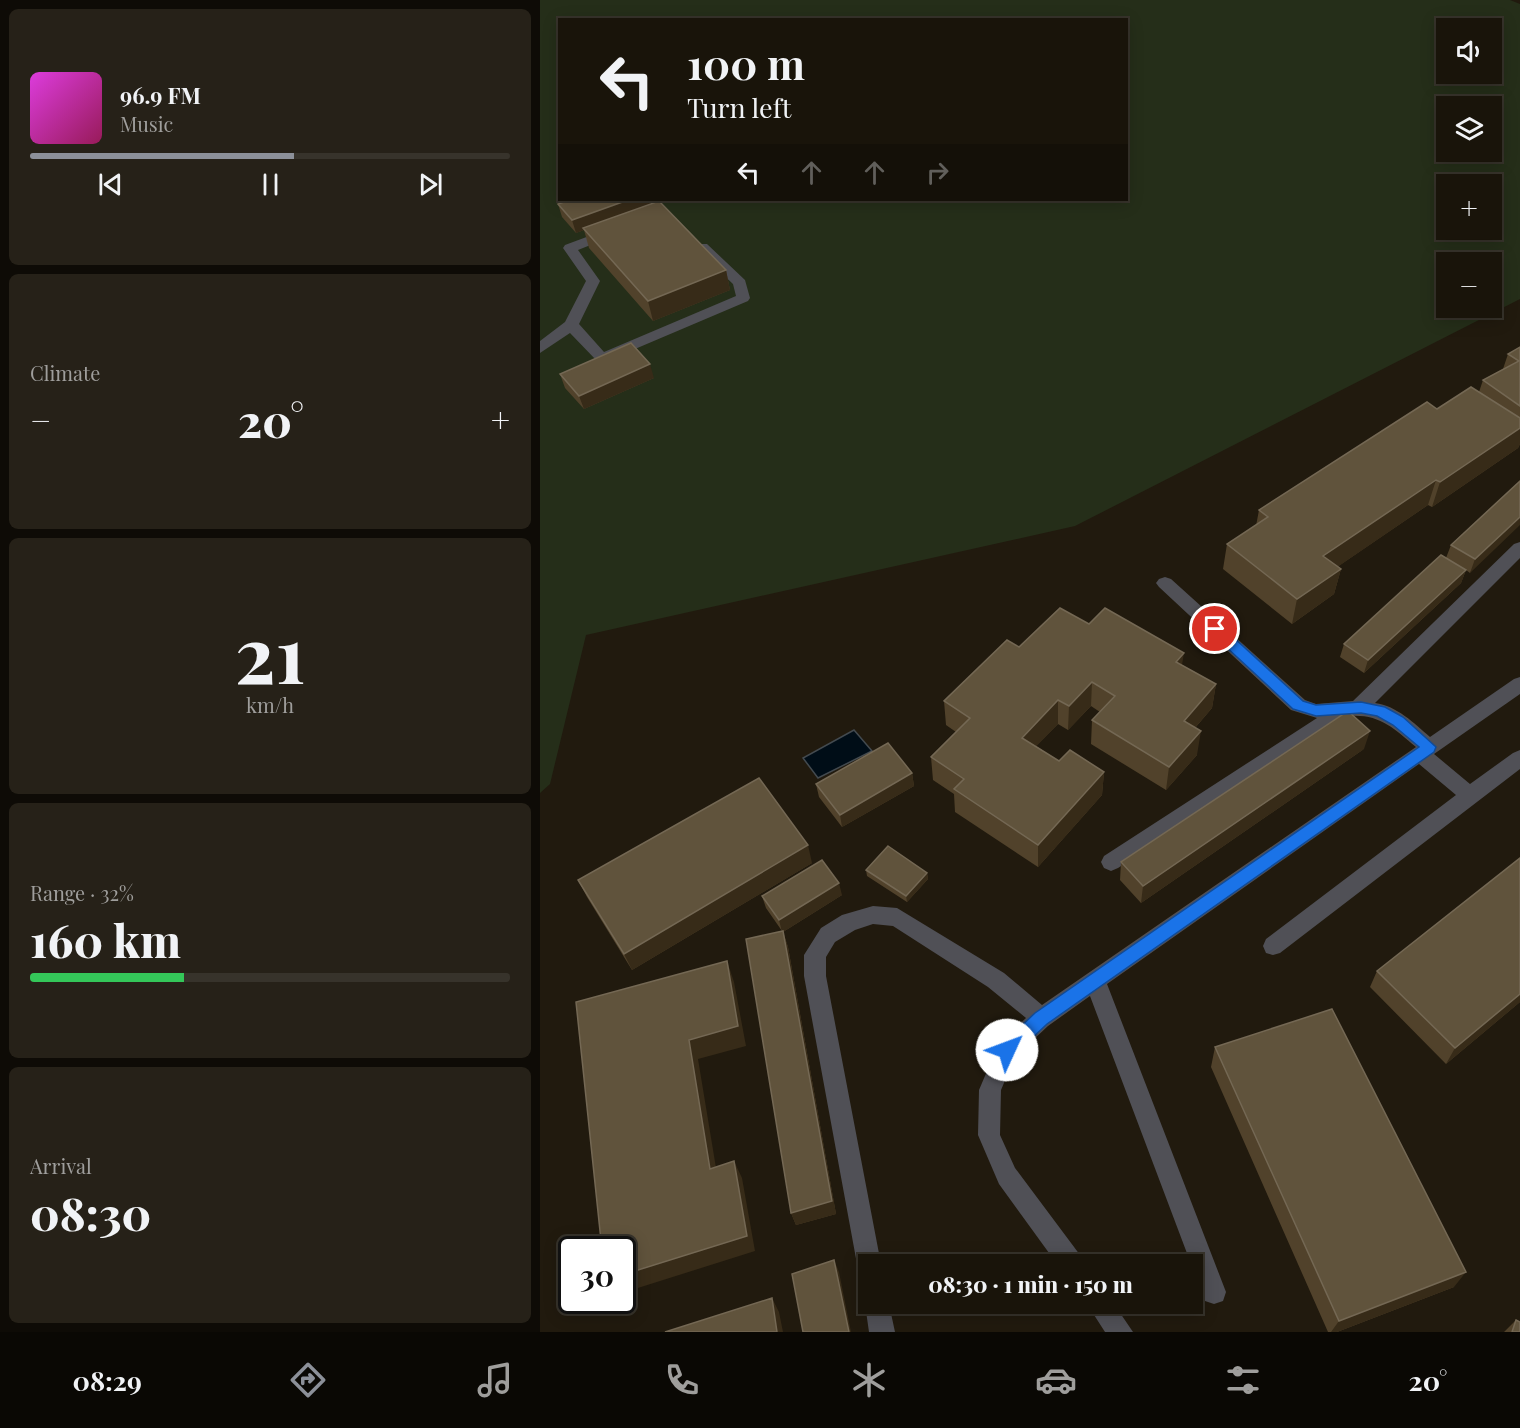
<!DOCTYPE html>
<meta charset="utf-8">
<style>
body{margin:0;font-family:"Playfair Display",serif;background:#262118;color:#f1f3f6;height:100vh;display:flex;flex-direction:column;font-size:22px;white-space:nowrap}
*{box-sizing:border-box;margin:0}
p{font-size:20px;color:#9f9e9c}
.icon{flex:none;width:33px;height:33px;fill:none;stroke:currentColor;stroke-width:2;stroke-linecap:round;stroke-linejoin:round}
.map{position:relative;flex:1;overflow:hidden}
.side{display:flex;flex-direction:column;gap:9px;padding:9px;background:#0e0b06;width:540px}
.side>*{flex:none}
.hud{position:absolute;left:18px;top:18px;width:570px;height:183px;border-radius:0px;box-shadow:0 3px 15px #0003,0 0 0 2px #37332b;background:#19140a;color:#f1f3f6;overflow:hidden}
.tools{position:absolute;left:896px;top:18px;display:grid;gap:12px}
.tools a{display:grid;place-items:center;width:66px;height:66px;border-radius:0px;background:#19140a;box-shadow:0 3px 15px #0003,0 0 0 2px #37332b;font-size:30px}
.speed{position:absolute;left:18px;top:1236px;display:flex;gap:12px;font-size:30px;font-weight:700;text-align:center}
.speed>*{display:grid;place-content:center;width:78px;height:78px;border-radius:50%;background:#19140a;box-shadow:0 3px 15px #0003,0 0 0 2px #37332b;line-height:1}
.speed .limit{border:3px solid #111;border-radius:9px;background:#fff;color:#111}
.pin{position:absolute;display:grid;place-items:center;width:51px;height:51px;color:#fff;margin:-26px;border:3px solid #fff;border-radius:50%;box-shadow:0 2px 6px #0007}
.me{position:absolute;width:66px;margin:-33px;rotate:47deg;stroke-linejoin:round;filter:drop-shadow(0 0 4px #0008)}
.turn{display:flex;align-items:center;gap:21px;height:126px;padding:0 30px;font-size:27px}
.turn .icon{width:78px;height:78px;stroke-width:2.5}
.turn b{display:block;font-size:42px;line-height:51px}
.lanes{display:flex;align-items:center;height:57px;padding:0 30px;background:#0003;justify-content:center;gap:30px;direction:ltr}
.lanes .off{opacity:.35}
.big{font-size:45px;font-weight:800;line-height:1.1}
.side .tile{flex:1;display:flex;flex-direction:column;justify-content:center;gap:9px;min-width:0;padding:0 21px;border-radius:9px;background:#262118}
.side .dial{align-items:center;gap:0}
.dial b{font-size:78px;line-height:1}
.song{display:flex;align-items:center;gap:18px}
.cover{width:72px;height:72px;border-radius:9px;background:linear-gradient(135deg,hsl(300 70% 55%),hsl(330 70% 35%))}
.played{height:6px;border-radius:3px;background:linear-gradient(90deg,#8c9099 55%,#37332b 55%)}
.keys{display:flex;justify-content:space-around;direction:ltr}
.heat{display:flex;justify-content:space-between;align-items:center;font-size:33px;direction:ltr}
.charge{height:9px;border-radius:4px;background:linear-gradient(90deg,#34c759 32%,#37332b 0)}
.trip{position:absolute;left:318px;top:1254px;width:345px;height:60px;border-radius:0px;background:#19140a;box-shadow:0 3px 15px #0003,0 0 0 2px #37332b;font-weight:800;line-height:60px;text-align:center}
.menu{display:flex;height:96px;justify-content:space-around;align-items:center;background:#0a0804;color:#9f9e9c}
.menu .icon{width:42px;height:42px}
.menu .current{color:#8c9099}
.menu b{font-size:27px;color:#f1f3f6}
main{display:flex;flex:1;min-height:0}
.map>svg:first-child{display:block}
.green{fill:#252e19;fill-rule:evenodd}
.water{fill:#000d17;stroke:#434a4f;stroke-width:1.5}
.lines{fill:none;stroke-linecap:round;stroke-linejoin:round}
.minor{fill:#505056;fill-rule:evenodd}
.wall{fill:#51422b}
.shaded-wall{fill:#372b18}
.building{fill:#60533c;stroke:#746854;stroke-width:1.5}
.route{fill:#1a73e8;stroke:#114b97;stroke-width:1.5}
</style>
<main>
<section class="side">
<div class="tile">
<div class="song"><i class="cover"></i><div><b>96.9 FM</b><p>Music</p></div></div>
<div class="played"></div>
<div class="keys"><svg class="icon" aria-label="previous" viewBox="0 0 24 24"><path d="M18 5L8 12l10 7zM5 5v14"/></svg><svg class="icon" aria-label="pause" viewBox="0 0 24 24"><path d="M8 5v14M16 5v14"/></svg><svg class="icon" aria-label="next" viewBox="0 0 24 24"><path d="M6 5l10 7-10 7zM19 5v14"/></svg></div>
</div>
<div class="tile"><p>Climate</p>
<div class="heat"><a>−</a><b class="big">20°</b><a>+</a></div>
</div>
<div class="tile dial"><b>21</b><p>km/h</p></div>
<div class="tile"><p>Range · 32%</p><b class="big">160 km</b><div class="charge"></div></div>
<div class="tile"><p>Arrival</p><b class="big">08:30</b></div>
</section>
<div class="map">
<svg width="980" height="1332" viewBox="0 0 980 1332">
<rect width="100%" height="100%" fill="#211a0e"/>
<path class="green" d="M 0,0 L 970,0 L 980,4 L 980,299 L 535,526 L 46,635 L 10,784 L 0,793 ZM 20,20 L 586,20 L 586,200 L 20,200 ZM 906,28 L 951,28 L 951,74 L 906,74 ZM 906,106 L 951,106 L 951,152 L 906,152 ZM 906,184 L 951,184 L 951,230 L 906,230 ZM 906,262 L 951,262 L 951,308 L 906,308 Z"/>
<path class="water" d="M 314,730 L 332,751 L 278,778 L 263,758 Z"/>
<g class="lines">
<path class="minor" d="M 68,229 L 75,233 L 73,236 L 38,250 L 60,281 L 39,324 L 64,352 L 196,296 L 193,284 L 157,250 L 155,247 L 157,244 L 167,244 L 205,280 L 210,298 L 208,301 L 62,363 L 57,361 L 30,333 L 0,353 L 0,341 L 25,322 L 46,281 L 23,248 L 25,245 Z
M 980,542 L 980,558 L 835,703 C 857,706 874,723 890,737 L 974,679 L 980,677 L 980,694 L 894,754 L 930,784 L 973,753 L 980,750 L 980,769 L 740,953 L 733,955 L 726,953 L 723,946 L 726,939 L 916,795 L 879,764 L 567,984 L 686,1292 L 683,1301 L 674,1304 L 665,1301 L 550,996 L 508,1026 L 475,1057 L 461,1090 L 460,1135 L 475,1168 L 540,1255 L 543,1264 L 517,1264 L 459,1184 L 438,1135 L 439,1090 L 459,1043 L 486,1018 L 448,987 L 353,926 L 333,924 L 315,930 L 295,942 L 286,957 L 286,976 L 341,1264 L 328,1264 L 328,1276 L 320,1273 L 317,1264 L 264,976 L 264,955 L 281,928 L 302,915 L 333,906 L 357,908 L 464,973 L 502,1005 L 876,747 C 853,728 840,714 809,716 L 578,868 L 571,871 L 564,868 L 561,862 L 564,856 L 777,718 L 751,710 L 619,587 L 616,583 L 619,579 L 625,577 L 631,579 L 765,700 L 776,704 L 813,701 L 974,544 Z
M 328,1295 L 328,1304 L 349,1304 L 355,1332 L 329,1332 L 325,1304 Z
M 547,1304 L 574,1304 L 593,1332 L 565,1332 Z"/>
</g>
<path class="wall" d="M 120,203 L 186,270 L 190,290 L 113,321 L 49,248 L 44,230 L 36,233 L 22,217 L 18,204 Z
M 980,347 L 980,444 L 978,448 L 892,507 L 888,505 L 797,567 L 801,569 L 794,594 L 752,624 L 683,569 L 687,544 L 716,526 L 719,510 L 897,409 L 939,392 L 943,380 L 963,369 L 968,354 Z
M 20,374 L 114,378 L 44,409 L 25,388 Z
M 980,481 L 930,573 L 926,570 L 921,583 L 824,673 L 800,657 L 804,644 L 906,558 L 911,545 Z
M 549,624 L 642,665 L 676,684 L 672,708 L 655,728 L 657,755 L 626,790 L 551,744 L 552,720 L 560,712 L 551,706 L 528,730 L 518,724 L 496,746 L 519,761 L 564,772 L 562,795 L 498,867 L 415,812 L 414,794 L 393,780 L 391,757 L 416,732 L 406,725 L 404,701 Z
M 824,749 L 601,903 L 580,880 L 581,862 Z
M 372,773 L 374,786 L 302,827 L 279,797 L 276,784 Z
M 980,858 L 980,1002 L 906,1064 L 830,987 L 837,971 Z
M 272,863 L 92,970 L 47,897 L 38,880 Z
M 326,870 L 387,873 L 388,879 L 367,902 L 327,876 Z
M 302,895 L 243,932 L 248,947 L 296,1214 L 256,1225 L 251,1213 L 242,931 L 226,908 L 222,896 Z
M 675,1047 L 914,1287 L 797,1332 L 788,1332 L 671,1067 Z
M 976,1320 L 980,1332 L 964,1332 Z"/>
<path class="shaded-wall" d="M 88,200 L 129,200 L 45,230 L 43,228 L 44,230 L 36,233 L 32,220 Z
M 186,270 L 190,290 L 113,321 L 108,301 Z
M 110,364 L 114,378 L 44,409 L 39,396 Z
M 980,428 L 980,444 L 978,448 L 892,507 L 900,482 Z
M 896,480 L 888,505 L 777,581 L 783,556 Z
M 980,517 L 980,525 L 930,573 L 935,559 Z
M 801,569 L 794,594 L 752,624 L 757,599 Z
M 926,570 L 921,583 L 824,673 L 828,660 Z
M 644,653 L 640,677 L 636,662 Z
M 552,682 L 551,706 L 528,730 L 529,706 Z
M 676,684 L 672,708 L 640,745 L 644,721 Z
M 518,700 L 518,724 L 482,761 L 482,738 Z
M 661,731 L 657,755 L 626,790 L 629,767 Z
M 830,731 L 824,749 L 601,903 L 603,886 Z
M 564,772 L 562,795 L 498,867 L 498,845 Z
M 372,773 L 374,786 L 302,827 L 300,815 Z
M 268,845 L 272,863 L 92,970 L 84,954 Z
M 387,873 L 388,879 L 367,902 L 366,896 Z
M 299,883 L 302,895 L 243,932 L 248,947 L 296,1214 L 256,1225 L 251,1213 L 242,932 L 239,920 Z
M 187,961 L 194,982 L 206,1046 L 158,1059 L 179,1186 L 170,1169 L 149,1040 Z
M 980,994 L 980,1002 L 906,1064 L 915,1048 Z
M 194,1161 L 202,1178 L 215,1251 L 82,1293 L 82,1275 Z
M 294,1260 L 299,1272 L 311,1332 L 309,1332 Z
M 926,1272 L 914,1287 L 797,1332 L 791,1332 L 799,1321 Z
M 232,1298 L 239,1312 L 243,1332 L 237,1332 Z"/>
<path class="building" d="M 30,200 L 88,200 L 32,220 L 18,204 Z
M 119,201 L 186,270 L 108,301 L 43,228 Z
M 91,343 L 110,364 L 39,396 L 20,374 Z
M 980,347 L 980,406 L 943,380 L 979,361 L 968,354 Z
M 931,387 L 980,418 L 980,428 L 900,482 L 896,480 L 783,556 L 801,569 L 757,599 L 687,544 L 728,517 L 719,510 L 887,402 L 897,409 Z
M 980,481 L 980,517 L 935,559 L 911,545 Z
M 901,555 L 926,570 L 828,660 L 804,644 Z
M 520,608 L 549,624 L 565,608 L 644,653 L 636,662 L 676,684 L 644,721 L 661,731 L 629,767 L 552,720 L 575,696 L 552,682 L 529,706 L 518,700 L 482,738 L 519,761 L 530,750 L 564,772 L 498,845 L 414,789 L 424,779 L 391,757 L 430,718 L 404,701 L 467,640 L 479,647 Z
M 808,711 L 830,731 L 603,886 L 581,862 Z
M 348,743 L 372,773 L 300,815 L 276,784 Z
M 219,778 L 268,845 L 84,954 L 38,880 Z
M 348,846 L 387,873 L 366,896 L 326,870 Z
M 980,858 L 980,994 L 915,1048 L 837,971 Z
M 282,860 L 299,883 L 239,920 L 222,896 Z
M 243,931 L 292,1201 L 251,1213 L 206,939 Z
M 187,961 L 198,1026 L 149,1040 L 170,1169 L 194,1161 L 207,1236 L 82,1275 L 82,1250 L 62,1250 L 36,1002 Z
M 792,1009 L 926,1272 L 799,1321 L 675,1047 Z
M 294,1260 L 309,1332 L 263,1332 L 252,1274 Z
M 232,1298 L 237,1332 L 125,1332 Z
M 976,1320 L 980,1322 L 980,1332 L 972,1332 Z"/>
<path class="route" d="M 675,624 L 680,625 L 763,701 L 776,705 L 821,702 L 845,707 L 863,717 L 896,747 L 894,752 L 507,1024 L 473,1056 L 467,1058 L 461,1056 L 459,1050 L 461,1045 L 495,1013 L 879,747 L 853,725 L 837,716 L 821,713 L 776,716 L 753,709 L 670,632 L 668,629 L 670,625 Z"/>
</svg>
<div class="tools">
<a><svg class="icon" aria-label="sound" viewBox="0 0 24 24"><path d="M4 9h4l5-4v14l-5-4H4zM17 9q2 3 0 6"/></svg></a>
<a><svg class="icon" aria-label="layers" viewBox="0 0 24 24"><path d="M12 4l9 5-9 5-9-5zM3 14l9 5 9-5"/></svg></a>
<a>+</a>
<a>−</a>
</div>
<div class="speed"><div class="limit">30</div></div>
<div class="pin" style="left:675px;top:629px;background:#d93025"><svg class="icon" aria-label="arrive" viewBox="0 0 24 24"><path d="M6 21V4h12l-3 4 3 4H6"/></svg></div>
<svg class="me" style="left:467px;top:1050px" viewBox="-20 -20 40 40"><circle r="19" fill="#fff"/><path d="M0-13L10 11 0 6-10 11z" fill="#1a73e8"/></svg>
<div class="trip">08:30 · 1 min · 150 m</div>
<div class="hud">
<div class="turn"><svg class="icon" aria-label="left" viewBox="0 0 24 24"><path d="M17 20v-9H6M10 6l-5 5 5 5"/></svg><div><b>100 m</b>Turn left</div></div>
<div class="lanes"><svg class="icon" aria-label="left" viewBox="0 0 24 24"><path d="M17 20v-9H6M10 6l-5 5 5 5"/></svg><svg class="icon off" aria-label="ahead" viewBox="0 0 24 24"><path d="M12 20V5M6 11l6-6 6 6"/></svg><svg class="icon off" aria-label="ahead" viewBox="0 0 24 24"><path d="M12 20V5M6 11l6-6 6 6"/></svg><svg class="icon off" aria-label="right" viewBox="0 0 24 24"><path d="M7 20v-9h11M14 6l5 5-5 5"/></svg></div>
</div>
</div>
</main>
<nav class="menu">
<b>08:29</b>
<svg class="icon current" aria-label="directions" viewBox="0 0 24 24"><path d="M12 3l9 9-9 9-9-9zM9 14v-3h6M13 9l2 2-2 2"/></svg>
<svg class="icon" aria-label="music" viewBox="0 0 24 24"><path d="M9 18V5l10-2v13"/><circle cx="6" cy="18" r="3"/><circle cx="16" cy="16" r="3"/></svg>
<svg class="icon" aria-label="phone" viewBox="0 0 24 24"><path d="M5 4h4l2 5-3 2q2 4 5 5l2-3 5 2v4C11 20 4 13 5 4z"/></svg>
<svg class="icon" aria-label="climate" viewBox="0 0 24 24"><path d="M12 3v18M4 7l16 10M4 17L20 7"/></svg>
<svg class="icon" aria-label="car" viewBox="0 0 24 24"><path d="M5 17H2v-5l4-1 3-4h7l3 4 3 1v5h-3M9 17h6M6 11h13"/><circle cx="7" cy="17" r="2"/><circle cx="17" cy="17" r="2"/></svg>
<svg class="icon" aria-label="filters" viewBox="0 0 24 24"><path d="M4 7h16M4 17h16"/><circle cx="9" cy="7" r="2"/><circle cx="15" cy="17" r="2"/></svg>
<b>20°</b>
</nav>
